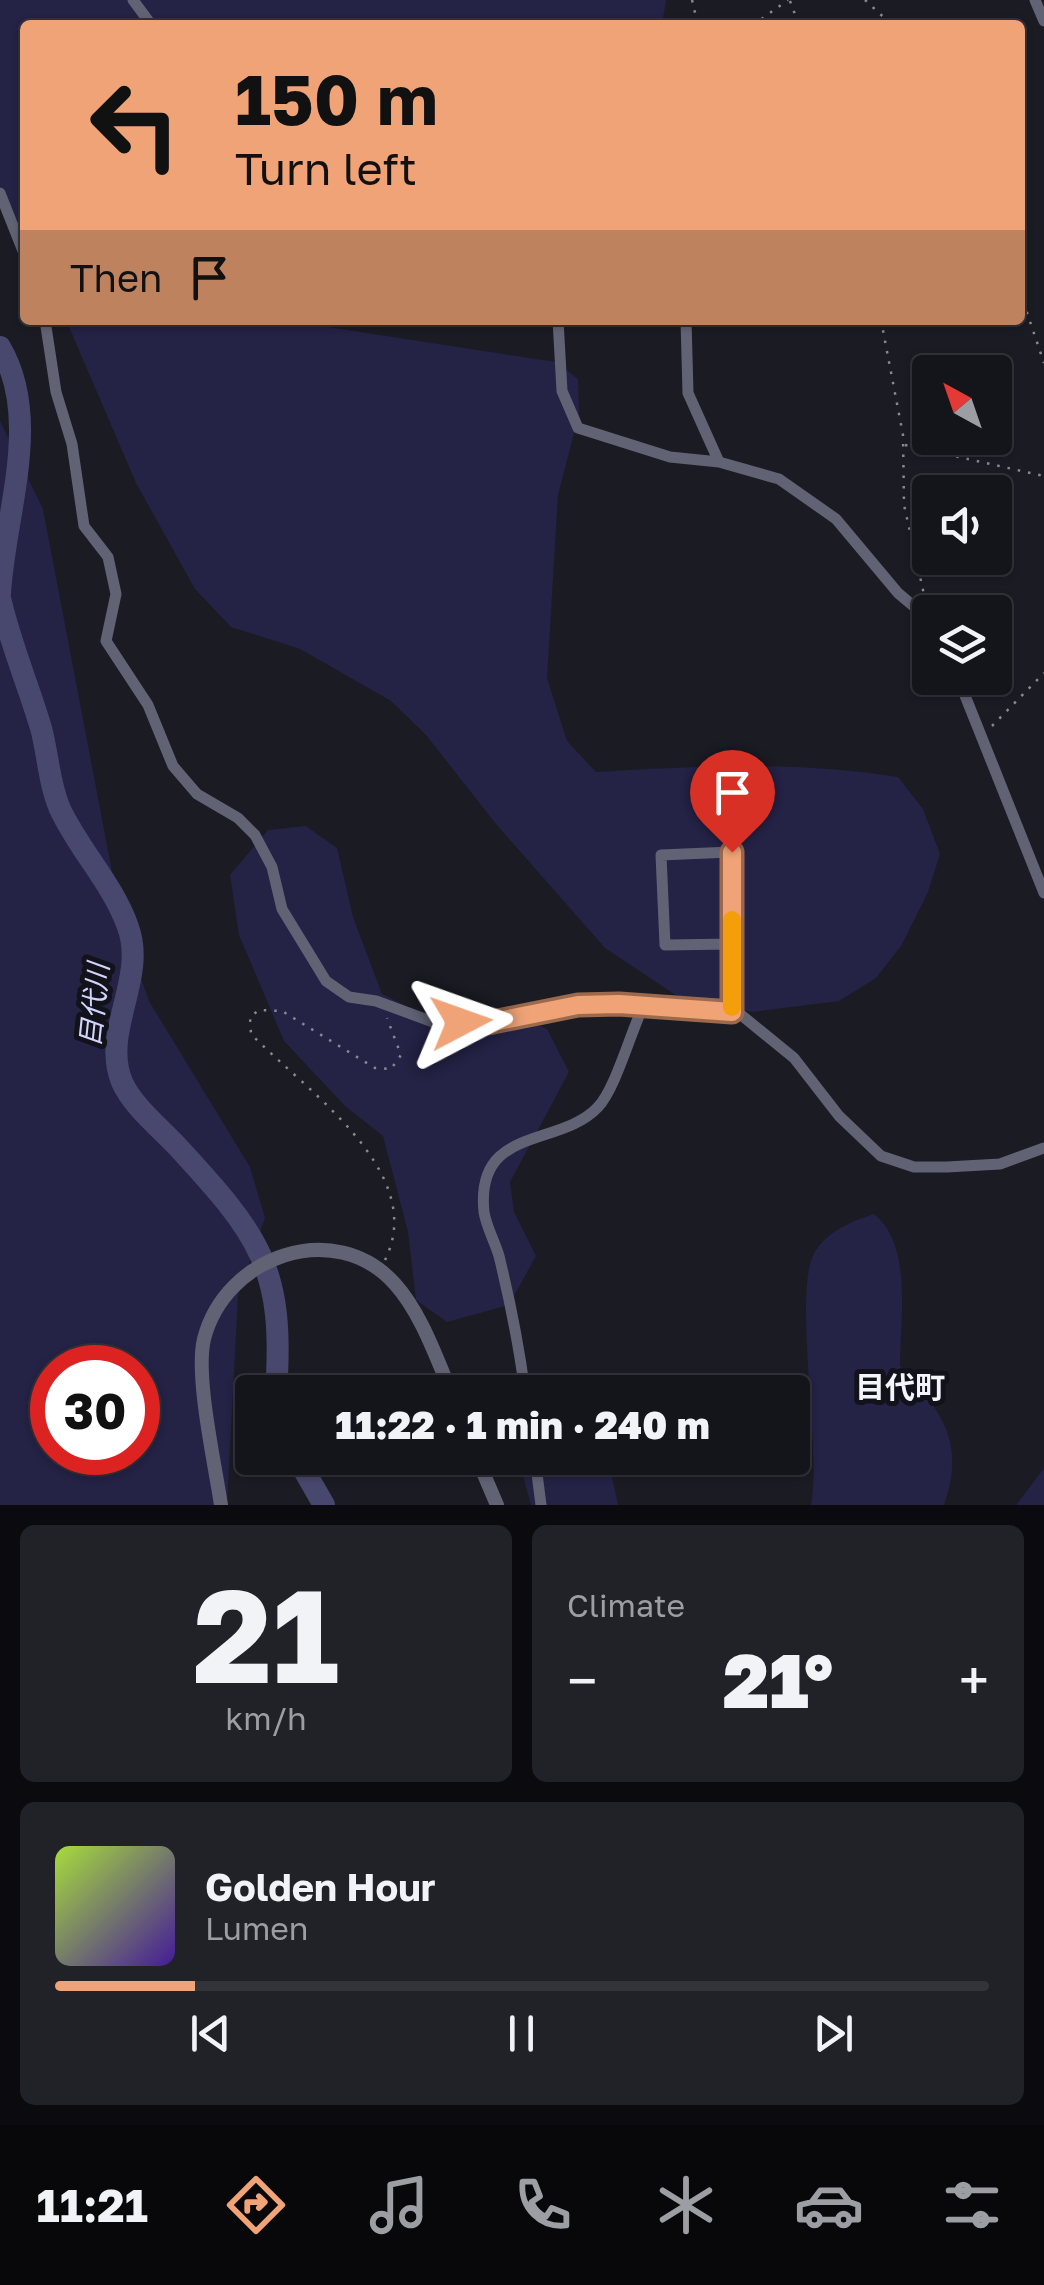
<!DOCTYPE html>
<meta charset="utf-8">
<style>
body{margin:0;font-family:"Golos Text","Noto Sans JP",sans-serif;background:#212128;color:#f1f3f6;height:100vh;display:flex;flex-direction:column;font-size:38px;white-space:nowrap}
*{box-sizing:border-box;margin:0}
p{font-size:32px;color:#9d9ea3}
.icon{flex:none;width:55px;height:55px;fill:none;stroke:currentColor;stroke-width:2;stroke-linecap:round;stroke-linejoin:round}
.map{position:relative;height:1505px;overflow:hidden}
.details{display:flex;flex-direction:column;gap:20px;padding:20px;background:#0b0b0f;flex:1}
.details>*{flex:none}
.hud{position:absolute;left:20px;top:20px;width:1005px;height:305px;border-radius:10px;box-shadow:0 2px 8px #0004,0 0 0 2px #33333a;background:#efa377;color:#111;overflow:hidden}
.needle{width:65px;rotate:320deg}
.fabs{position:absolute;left:912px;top:355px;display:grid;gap:20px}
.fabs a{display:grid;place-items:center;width:100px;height:100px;border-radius:10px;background:#14141b;box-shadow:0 2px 8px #0004,0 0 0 2px #33333a;font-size:50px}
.speed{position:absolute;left:30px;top:1345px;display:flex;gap:20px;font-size:50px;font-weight:700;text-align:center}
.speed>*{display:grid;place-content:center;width:130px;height:130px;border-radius:50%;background:#14141b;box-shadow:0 2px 8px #0004,0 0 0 2px #33333a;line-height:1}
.speed .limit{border:15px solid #d22;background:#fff;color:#111}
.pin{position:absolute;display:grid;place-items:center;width:85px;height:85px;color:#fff;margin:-102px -42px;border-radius:50% 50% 50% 0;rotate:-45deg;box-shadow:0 0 10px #0007}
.pin .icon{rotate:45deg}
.me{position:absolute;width:110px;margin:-55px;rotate:86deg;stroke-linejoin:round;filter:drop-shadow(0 0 8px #0008)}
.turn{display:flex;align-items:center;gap:35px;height:210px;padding:0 50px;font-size:45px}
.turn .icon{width:130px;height:130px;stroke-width:2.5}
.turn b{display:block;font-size:70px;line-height:85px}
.then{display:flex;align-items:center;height:95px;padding:0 50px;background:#0003;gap:20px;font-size:38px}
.big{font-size:75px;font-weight:800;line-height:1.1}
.details .card{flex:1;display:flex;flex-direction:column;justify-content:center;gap:15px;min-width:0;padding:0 35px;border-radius:15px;background:#212128}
.details .dial{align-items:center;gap:0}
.dial b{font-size:130px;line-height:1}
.song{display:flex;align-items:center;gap:30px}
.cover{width:120px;height:120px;border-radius:15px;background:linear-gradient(135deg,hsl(80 70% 55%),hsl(260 70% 35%))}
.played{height:10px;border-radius:5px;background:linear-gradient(90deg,#efa377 15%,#33333a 15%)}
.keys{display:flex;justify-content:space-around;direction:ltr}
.heat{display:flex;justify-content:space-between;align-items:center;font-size:55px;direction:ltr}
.details .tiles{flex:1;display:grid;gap:20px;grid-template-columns:1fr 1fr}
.card:last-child{grid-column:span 2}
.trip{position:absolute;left:235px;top:1375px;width:575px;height:100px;border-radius:10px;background:#14141b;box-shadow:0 2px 8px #0004,0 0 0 2px #33333a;font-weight:800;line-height:100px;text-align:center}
.dock{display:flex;height:160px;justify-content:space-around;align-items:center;background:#08080b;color:#9d9ea3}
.dock .icon{width:70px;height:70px}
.dock .current{color:#efa377}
.dock b{font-size:45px;color:#f1f3f6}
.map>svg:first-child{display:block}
.green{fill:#242245;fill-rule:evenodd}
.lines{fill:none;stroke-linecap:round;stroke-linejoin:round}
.river{stroke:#48476d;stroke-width:22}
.path{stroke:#898991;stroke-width:2.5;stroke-dasharray:2.5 8;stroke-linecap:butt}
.minor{stroke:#616274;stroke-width:11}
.tertiary{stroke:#616274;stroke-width:14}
.route-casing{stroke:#9b6a4d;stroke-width:25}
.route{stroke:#efa377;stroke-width:18}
.slow{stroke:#f59e0b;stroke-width:18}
.labels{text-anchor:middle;stroke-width:10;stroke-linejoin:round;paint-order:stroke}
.water-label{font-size:28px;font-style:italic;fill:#d3d4fc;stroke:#12121a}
.quarter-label{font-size:30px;font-weight:bold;fill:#f4f4fa;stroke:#12121a}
</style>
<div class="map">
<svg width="1044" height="1505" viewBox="0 0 1044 1505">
<rect width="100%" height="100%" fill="#1b1b24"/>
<path class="green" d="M 0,0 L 666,0 L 662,25 L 25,25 L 25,237 L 0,186 Z
M 66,320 L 309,320 L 321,326 L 556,362 L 578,379 L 579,414 L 558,495 L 547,678 L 567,741 L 596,772 C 698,766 796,761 898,777 L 923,809 L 940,854 L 928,892 L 901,946 L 876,978 L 839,1001 L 753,1012 L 677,996 L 605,948 L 496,824 L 426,735 L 391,701 L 300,649 L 231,627 L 195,589 L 136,483 Z
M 0,421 L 43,509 L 122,924 L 149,1001 L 250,1167 L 265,1218 L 238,1296 L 227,1505 L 0,1505 ZM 52,1368 L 138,1368 L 138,1452 L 52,1452 Z
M 306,826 L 337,848 L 353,917 L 382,994 L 418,1012 L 515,1014 L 547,1029 L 569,1072 L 510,1182 L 514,1212 L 536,1256 L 509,1305 L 447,1322 L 416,1300 L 408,1232 L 383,1136 L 345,1106 L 284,1041 L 239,935 L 230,875 L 268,830 Z
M 874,1214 C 913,1245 900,1319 900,1366 C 942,1412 966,1441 944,1505 L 811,1505 C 822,1448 791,1285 816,1250 C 831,1229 851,1222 874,1214 Z
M 518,1458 L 608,1458 L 618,1505 L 531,1505 Z
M 1044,1468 L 1044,1505 L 1017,1505 L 1017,1504 Z"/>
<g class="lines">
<path class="river" d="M 0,347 C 43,420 4,516 0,594
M 0,598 C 10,643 28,684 41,728 C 48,754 49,784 60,809 C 79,850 113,884 128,927 C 147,979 101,1031 122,1082 C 132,1105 159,1127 176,1145 C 259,1235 285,1267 276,1392
M 297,1458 L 324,1505"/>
<path class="path" d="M 692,0 L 698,25
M 865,0 L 892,25
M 790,1 L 799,25
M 753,25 L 788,0
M 1020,292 L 1044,363
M 881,320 L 903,435 L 904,505 L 925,599
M 905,445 L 1044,476
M 992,726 L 1044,673
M 385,1260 C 429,1172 305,1090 251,1034 L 250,1017 L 259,1010 L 282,1011 L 375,1068 L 391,1069 L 401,1055 L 387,1018"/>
<path class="minor" d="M 133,0 L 150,23 L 161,25
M 1035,0 L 1044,21
M 0,193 L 25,256
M 45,320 L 56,392 L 72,444 L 84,526 L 108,557 L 116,594 L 106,641 L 148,705 L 173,766 L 197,794 L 238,818 L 255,835 L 272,867 L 282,909 L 326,981 L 349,997 L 376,1001 L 433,1022 L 488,1023 L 578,1005 L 619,1003 L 642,1009 L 702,1007 L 740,1014 L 794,1058 L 839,1116 L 881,1156 L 914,1167 L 947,1167 L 1000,1164 L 1044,1148
M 558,320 L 562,391 L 578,428 L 670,457 L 719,462 L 779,479 L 836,519 L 898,593 L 930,620
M 686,320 L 688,393 L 719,462
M 958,678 L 1044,893
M 731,821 L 732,1012
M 731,852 L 661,855 L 665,945 L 732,944
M 525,1392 C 519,1346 510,1301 499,1256 C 495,1242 486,1226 484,1212 C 475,1125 560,1148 598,1107 C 615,1089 630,1035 642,1009
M 535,1458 L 541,1505"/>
<path class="tertiary" d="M 477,1458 L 497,1505
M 221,1505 C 215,1464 195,1376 204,1339 C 225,1256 335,1217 395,1284 C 421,1313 436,1357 451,1392"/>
</g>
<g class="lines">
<g class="route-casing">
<path id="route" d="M 461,1022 L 488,1023 L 578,1005 L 619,1004 L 732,1012 L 732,852"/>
</g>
<use href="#route" class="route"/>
<path class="slow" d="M 732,920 L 732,1007"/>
</g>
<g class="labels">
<g class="water-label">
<text transform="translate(94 1005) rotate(-84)" y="10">目代川</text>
</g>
<g class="quarter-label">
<text x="900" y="1398">目代町</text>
</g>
</g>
</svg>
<div class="fabs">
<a><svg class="needle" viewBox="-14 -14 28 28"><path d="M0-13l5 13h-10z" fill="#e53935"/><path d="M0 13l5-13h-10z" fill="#9d9ea3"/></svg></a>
<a><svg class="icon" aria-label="sound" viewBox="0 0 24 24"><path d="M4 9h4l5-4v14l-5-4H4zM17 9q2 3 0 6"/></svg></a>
<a><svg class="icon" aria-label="layers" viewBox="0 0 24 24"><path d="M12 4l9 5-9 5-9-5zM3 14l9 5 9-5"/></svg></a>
</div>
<div class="speed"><div class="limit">30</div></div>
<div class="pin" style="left:732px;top:852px;background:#d93025"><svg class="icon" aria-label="arrive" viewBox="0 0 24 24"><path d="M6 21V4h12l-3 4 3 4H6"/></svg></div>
<svg class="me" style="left:461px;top:1022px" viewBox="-20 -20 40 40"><path d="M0-17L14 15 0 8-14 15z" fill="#efa377" stroke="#fff" stroke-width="4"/></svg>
<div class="trip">11:22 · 1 min · 240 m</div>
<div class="hud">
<div class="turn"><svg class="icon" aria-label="left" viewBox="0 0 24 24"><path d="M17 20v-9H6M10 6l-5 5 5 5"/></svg><div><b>150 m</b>Turn left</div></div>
<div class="then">Then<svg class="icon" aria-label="arrive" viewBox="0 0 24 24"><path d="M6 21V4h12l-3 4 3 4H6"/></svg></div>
</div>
</div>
<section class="details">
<div class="tiles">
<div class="card dial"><b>21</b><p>km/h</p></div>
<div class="card"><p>Climate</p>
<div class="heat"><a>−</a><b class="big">21°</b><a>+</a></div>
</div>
<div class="card">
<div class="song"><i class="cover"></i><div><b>Golden Hour</b><p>Lumen</p></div></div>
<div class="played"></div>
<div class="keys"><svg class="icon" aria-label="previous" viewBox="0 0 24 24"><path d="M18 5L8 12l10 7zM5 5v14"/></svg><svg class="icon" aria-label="pause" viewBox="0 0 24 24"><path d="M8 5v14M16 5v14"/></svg><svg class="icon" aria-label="next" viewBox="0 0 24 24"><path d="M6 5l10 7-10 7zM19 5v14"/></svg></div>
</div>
</div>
</section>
<nav class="dock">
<b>11:21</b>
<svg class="icon current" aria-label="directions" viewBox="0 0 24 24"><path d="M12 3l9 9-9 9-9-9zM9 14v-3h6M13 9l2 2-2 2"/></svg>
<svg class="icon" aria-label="music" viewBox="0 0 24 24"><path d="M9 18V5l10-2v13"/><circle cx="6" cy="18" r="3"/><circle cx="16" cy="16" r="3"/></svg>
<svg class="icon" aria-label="phone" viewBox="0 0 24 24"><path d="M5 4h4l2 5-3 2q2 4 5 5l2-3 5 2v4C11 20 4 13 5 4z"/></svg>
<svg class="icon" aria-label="climate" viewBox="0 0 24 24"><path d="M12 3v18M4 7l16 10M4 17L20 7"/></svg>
<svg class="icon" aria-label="car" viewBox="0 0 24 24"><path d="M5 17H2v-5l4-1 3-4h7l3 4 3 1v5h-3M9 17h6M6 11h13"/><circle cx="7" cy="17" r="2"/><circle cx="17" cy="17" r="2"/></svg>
<svg class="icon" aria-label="filters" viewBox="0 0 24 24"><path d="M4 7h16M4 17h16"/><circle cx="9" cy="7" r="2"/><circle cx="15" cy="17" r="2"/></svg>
</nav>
